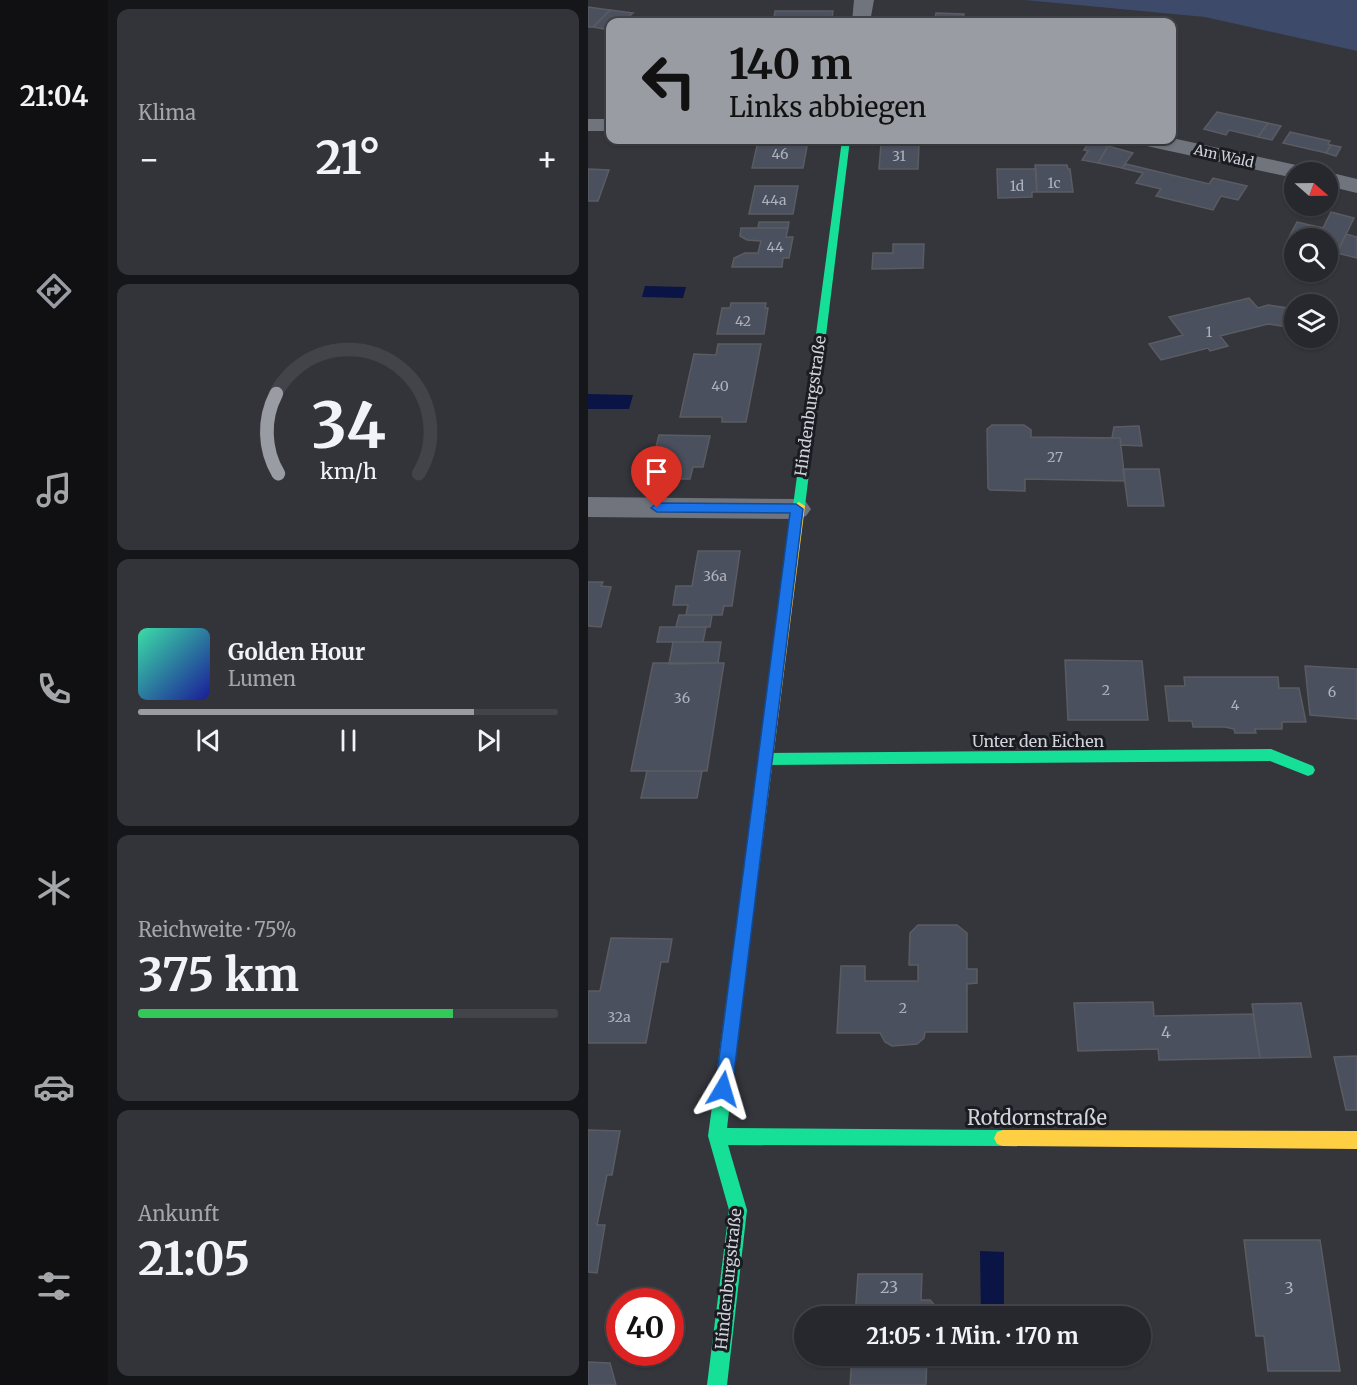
<!DOCTYPE html>
<html lang="de">
<meta charset="utf-8">
<style>
body{margin:0;font-family:Merriweather,serif;background:#333439;color:#f1f3f6;height:100vh;display:flex;flex-direction:column;font-size:22px;white-space:nowrap}
*{box-sizing:border-box;margin:0}
p{font-size:20px;color:#a4a6aa}
.icon{flex:none;width:33px;height:33px;fill:none;stroke:currentColor;stroke-width:2;stroke-linecap:round;stroke-linejoin:round}
.map{position:relative;flex:1;overflow:hidden}
.sheet{display:flex;flex-direction:column;gap:9px;padding:9px;background:#151619;width:480px}
.sheet>*{flex:none}
.top-card{position:absolute;left:18px;top:18px;width:570px;height:126px;border-radius:12px;box-shadow:0 2px 4px #0004,0 0 0 2px #434449;background:#999ca3;color:#111;overflow:hidden}
.needle{width:39px;rotate:110deg}
.buttons{position:absolute;left:696px;top:162px;display:grid;gap:12px}
.buttons a{display:grid;place-items:center;width:54px;height:54px;border-radius:50%;background:#27282d;box-shadow:0 2px 4px #0004,0 0 0 2px #434449;font-size:30px}
.speed{position:absolute;left:18px;top:1288px;display:flex;gap:12px;font-size:30px;font-weight:700;text-align:center}
.speed>*{display:grid;place-content:center;width:78px;height:78px;border-radius:50%;background:#27282d;box-shadow:0 2px 4px #0004,0 0 0 2px #434449;line-height:1}
.speed .limit{border:9px solid #d22;background:#fff;color:#111}
.pin{position:absolute;display:grid;place-items:center;width:51px;height:51px;color:#fff;margin:-62px -26px;border-radius:50% 50% 50% 0;rotate:-45deg;box-shadow:0 0 6px #0007}
.pin .icon{rotate:45deg}
.me{position:absolute;width:66px;margin:-33px;rotate:7deg;stroke-linejoin:round;filter:drop-shadow(0 0 4px #0008)}
.turn{display:flex;align-items:center;gap:21px;height:126px;padding:0 24px;font-size:27px}
.turn .icon{width:78px;height:78px;stroke-width:2.5}
.turn b{display:block;font-size:42px;line-height:51px}
.big{font-size:45px;font-weight:700;line-height:1.1}
.sheet .widget{flex:1;display:flex;flex-direction:column;justify-content:center;gap:9px;min-width:0;padding:0 21px;border-radius:12px;background:#333439}
.sheet .dial{align-items:center;gap:0}
.dial svg{height:156px;overflow:visible;fill:none;stroke:#434449;stroke-width:7;stroke-linecap:round;text-anchor:middle}
.dial text{fill:#f1f3f6;stroke:none}
.song{display:flex;align-items:center;gap:18px}
.cover{width:72px;height:72px;border-radius:9px;background:linear-gradient(135deg,hsl(160 70% 55%),hsl(240 70% 35%))}
.played{height:6px;border-radius:3px;background:linear-gradient(90deg,#999ca3 80%,#434449 80%)}
.keys{display:flex;justify-content:space-around;direction:ltr}
.heat{display:flex;justify-content:space-between;align-items:center;font-size:33px;direction:ltr}
.charge{height:9px;border-radius:4px;background:linear-gradient(90deg,#34c759 75%,#434449 0)}
.trip{position:absolute;left:206px;top:1306px;width:357px;height:60px;border-radius:30px;background:#27282d;box-shadow:0 2px 4px #0004,0 0 0 2px #434449;font-weight:700;line-height:60px;text-align:center}
main{display:flex;flex:1;min-height:0}
.tab-bar{display:flex;flex-direction:column;width:108px;justify-content:space-around;align-items:center;background:#101012;color:#a4a6aa}
.tab-bar .icon{width:42px;height:42px}
.tab-bar .on{color:#999ca3}
.tab-bar b{font-size:27px;color:#f1f3f6}
.map>svg:first-child{display:block}
.green{fill:#3e4a69}
.water{fill:#0a1445}
.building{fill:#4b505e;stroke:#5a5c61;stroke-width:1.5}
.lines{fill:none;stroke-linecap:round;stroke-linejoin:round}
.street{fill:#70747d;fill-rule:evenodd}
.fast{fill:#16e098;fill-rule:evenodd}
.slow{fill:#ffcf43;fill-rule:evenodd}
.route{fill:#1a73e8;stroke:#114b97;stroke-width:1.5}
.labels{text-anchor:middle;stroke-width:6;stroke-linejoin:round;paint-order:stroke}
.number-label{font-size:14px;fill:#afb2bc}
.far-street-label{font-size:14px;fill:#d0d3db;stroke:#1a1c22}
.street-label{font-size:16px;fill:#d0d3db;stroke:#1a1c22}
.near-number-label{font-size:16px;fill:#afb2bc}
.near-street-label{font-size:20px;fill:#d0d3db;stroke:#1a1c22}
</style>
<main>
<nav class="tab-bar">
<b>21:04</b>
<svg class="icon on" aria-label="directions" viewBox="0 0 24 24"><path d="M12 3l9 9-9 9-9-9zM9 14v-3h6M13 9l2 2-2 2"/></svg>
<svg class="icon" aria-label="music" viewBox="0 0 24 24"><path d="M9 18V5l10-2v13"/><circle cx="6" cy="18" r="3"/><circle cx="16" cy="16" r="3"/></svg>
<svg class="icon" aria-label="phone" viewBox="0 0 24 24"><path d="M5 4h4l2 5-3 2q2 4 5 5l2-3 5 2v4C11 20 4 13 5 4z"/></svg>
<svg class="icon" aria-label="climate" viewBox="0 0 24 24"><path d="M12 3v18M4 7l16 10M4 17L20 7"/></svg>
<svg class="icon" aria-label="car" viewBox="0 0 24 24"><path d="M5 17H2v-5l4-1 3-4h7l3 4 3 1v5h-3M9 17h6M6 11h13"/><circle cx="7" cy="17" r="2"/><circle cx="17" cy="17" r="2"/></svg>
<svg class="icon" aria-label="filters" viewBox="0 0 24 24"><path d="M4 7h16M4 17h16"/><circle cx="9" cy="7" r="2"/><circle cx="15" cy="17" r="2"/></svg>
</nav>
<section class="sheet">
<div class="widget"><p>Klima</p>
<div class="heat"><a>−</a><b class="big">21°</b><a>+</a></div>
</div>
<div class="widget dial"><svg viewBox="0 0 100 80">
<path d="M14 69A42 42 0 1 1 86 69"/>
<path d="M14 69A42 42 0 0 1 13 28" stroke="#999ca3"/>
<text x="50" y="56" font-size="32" font-weight="700">34</text>
<text x="50" y="72" font-size="11">km/h</text>
</svg></div>
<div class="widget">
<div class="song"><i class="cover"></i><div><b>Golden Hour</b><p>Lumen</p></div></div>
<div class="played"></div>
<div class="keys"><svg class="icon" aria-label="previous" viewBox="0 0 24 24"><path d="M18 5L8 12l10 7zM5 5v14"/></svg><svg class="icon" aria-label="pause" viewBox="0 0 24 24"><path d="M8 5v14M16 5v14"/></svg><svg class="icon" aria-label="next" viewBox="0 0 24 24"><path d="M6 5l10 7-10 7zM19 5v14"/></svg></div>
</div>
<div class="widget"><p>Reichweite · 75%</p><b class="big">375 km</b><div class="charge"></div></div>
<div class="widget"><p>Ankunft</p><b class="big">21:05</b></div>
</section>
<div class="map">
<svg width="769" height="1385" viewBox="0 0 769 1385">
<rect width="100%" height="100%" fill="#34363c"/>
<path class="green" d="M 437,0 L 769,0 L 769,51 L 617,17 Z"/>
<path class="water" d="M 57,286 L 98,287 L 95,298 L 54,297 Z
M 0,394 L 45,395 L 41,409 L 0,409 Z
M 392,1251 L 416,1252 L 416,1317 L 393,1317 Z"/>
<path class="building" d="M 0,7 L 14,9 L 22,10 L 5,27 L 0,27 Z
M 22,10 L 45,13 L 35,22 L 22,22 L 22,30 L 5,27 Z
M 187,11 L 245,11 L 244,18 L 186,18 Z
M 348,13 L 376,14 L 375,22 L 352,22 L 353,20 L 347,19 Z
M 186,18 L 244,18 L 244,22 L 185,22 Z
M 629,112 L 680,123 L 670,137 L 641,130 L 638,135 L 616,129 Z
M 680,123 L 693,126 L 684,140 L 670,137 Z
M 702,132 L 742,141 L 740,144 L 743,145 L 738,153 L 695,143 Z
M 121,140 L 164,140 L 164,142 L 121,142 Z
M 170,141 L 220,141 L 215,168 L 164,168 Z
M 500,143 L 520,146 L 510,163 L 494,160 L 500,151 L 496,150 Z
M 293,144 L 331,144 L 330,169 L 291,169 Z
M 743,145 L 753,147 L 748,156 L 738,153 Z
M 520,146 L 545,153 L 534,168 L 510,163 Z
M 538,164 L 621,184 L 625,178 L 659,186 L 650,200 L 633,196 L 625,210 L 568,196 L 573,189 L 548,183 L 555,173 L 534,168 Z
M 447,165 L 479,165 L 480,169 L 482,169 L 485,192 L 449,192 Z
M 0,169 L 21,170 L 10,201 L 0,201 Z
M 409,169 L 448,169 L 449,192 L 444,192 L 444,197 L 410,198 Z
M 167,186 L 210,186 L 205,214 L 161,214 Z
M 743,212 L 766,218 L 749,253 L 740,251 L 740,238 L 706,238 L 706,243 L 699,241 L 709,222 L 735,228 Z
M 171,222 L 201,222 L 200,228 L 170,228 Z
M 153,228 L 200,228 L 198,237 L 205,237 L 201,258 L 195,258 L 194,267 L 144,267 L 146,258 L 157,253 L 170,253 L 173,241 L 159,240 L 152,236 Z
M 758,234 L 769,237 L 769,258 L 749,253 Z
M 305,244 L 336,244 L 335,268 L 284,269 L 285,253 L 305,253 Z
M 661,298 L 670,308 L 680,305 L 706,309 L 706,328 L 680,324 L 632,336 L 640,346 L 622,351 L 620,348 L 573,360 L 561,344 L 595,335 L 581,317 Z
M 143,303 L 178,303 L 177,308 L 180,308 L 176,334 L 129,334 L 134,308 L 142,308 Z
M 130,344 L 173,344 L 158,422 L 134,422 L 134,417 L 92,417 L 106,354 L 128,355 Z
M 404,425 L 436,425 L 443,430 L 443,437 L 532,438 L 537,481 L 437,479 L 437,491 L 402,490 L 400,488 L 399,429 Z
M 551,426 L 554,446 L 533,445 L 532,438 L 524,438 L 526,427 Z
M 71,435 L 122,436 L 115,467 L 105,467 L 102,479 L 60,479 Z
M 535,469 L 571,469 L 576,506 L 540,506 Z
M 110,551 L 152,551 L 144,606 L 136,606 L 134,615 L 98,615 L 100,605 L 85,605 L 88,586 L 104,586 Z
M 0,582 L 15,582 L 13,586 L 23,587 L 13,627 L 0,626 Z
M 91,615 L 124,615 L 122,627 L 88,627 Z
M 72,627 L 118,627 L 115,642 L 69,642 Z
M 85,642 L 133,642 L 130,663 L 81,664 Z
M 477,660 L 554,661 L 560,720 L 480,720 Z
M 65,663 L 136,663 L 119,771 L 43,771 Z
M 717,666 L 769,669 L 769,719 L 722,715 Z
M 596,677 L 690,677 L 691,688 L 711,688 L 718,722 L 694,722 L 694,729 L 667,729 L 668,733 L 647,733 L 646,729 L 637,727 L 605,727 L 604,721 L 581,721 L 577,686 L 597,686 Z
M 59,771 L 114,771 L 109,798 L 53,798 Z
M 330,925 L 369,925 L 379,933 L 379,969 L 389,969 L 389,983 L 379,984 L 379,1032 L 337,1032 L 336,1038 L 329,1044 L 304,1046 L 297,1042 L 292,1033 L 249,1033 L 253,966 L 277,966 L 277,981 L 330,981 L 330,965 L 321,965 L 322,933 Z
M 23,938 L 84,939 L 80,962 L 73,962 L 58,1043 L 0,1043 L 0,991 L 12,991 Z
M 565,1002 L 566,1016 L 665,1014 L 672,1058 L 571,1060 L 570,1049 L 490,1051 L 486,1003 Z
M 713,1003 L 723,1057 L 672,1058 L 664,1004 Z
M 769,1056 L 769,1110 L 758,1110 L 746,1057 Z
M 0,1130 L 32,1131 L 24,1175 L 19,1175 L 9,1225 L 17,1225 L 9,1273 L 0,1272 Z
M 656,1240 L 732,1240 L 752,1371 L 680,1371 L 676,1336 L 668,1336 Z
M 270,1274 L 334,1274 L 333,1300 L 342,1300 L 352,1311 L 352,1317 L 267,1317 Z
M 264,1356 L 339,1356 L 338,1385 L 262,1385 Z
M 0,1362 L 22,1363 L 28,1385 L 0,1385 Z"/>
<g class="lines">
<path class="street" d="M 266,0 L 286,0 L 282,22 L 264,22 Z
M 0,119 L 22,119 L 22,131 L 0,131 Z
M 584,138 L 717,167 L 720,172 L 706,172 L 706,178 L 563,147 L 555,145 L 552,140 Z
M 739,172 L 740,172 L 769,179 L 769,193 L 740,186 Z
M 0,497 L 208,499 L 218,502 L 223,509 L 218,516 L 208,519 L 0,517 Z"/>
<path class="fast" d="M 254,140 L 262,140 L 217,506 L 211,510 L 205,506 Z
M 683,749 L 725,766 L 727,770 L 725,774 L 720,776 L 682,761 L 177,765 L 172,763 L 170,759 L 172,755 L 177,753 Z
M 146,997 L 152,999 L 154,1004 L 139,1128 L 415,1130 L 421,1132 L 424,1138 L 421,1144 L 415,1146 L 140,1145 L 159,1210 L 139,1385 L 119,1385 L 141,1210 L 120,1136 L 138,1004 L 140,999 Z"/>
<path class="slow" d="M 211,502 L 217,506 L 154,1004 L 152,1009 L 146,1011 L 140,1009 L 138,1004 L 205,506 Z
M 415,1130 L 769,1131 L 769,1149 L 415,1146 L 409,1144 L 406,1138 L 409,1132 Z"/>
</g>
<path class="route" d="M 69,503 L 208,504 L 215,509 L 144,1089 L 141,1094 L 135,1097 L 129,1094 L 127,1089 L 202,513 L 69,512 L 63,508 Z"/>
<g class="labels">
<g class="number-label">
<text x="192" y="159">46</text>
<text x="311" y="161">31</text>
<text x="466" y="188">1c</text>
<text x="429" y="191">1d</text>
<text x="186" y="205">44a</text>
<text x="187" y="252">44</text>
<text x="155" y="326">42</text>
<text x="621" y="337">1</text>
<text x="132" y="391">40</text>
<text x="467" y="462">27</text>
<text x="127" y="581">36a</text>
<text x="518" y="695">2</text>
<text x="744" y="697">6</text>
<text x="94" y="703">36</text>
<text x="647" y="710">4</text>
<text x="315" y="1013">2</text>
<text x="31" y="1022">32a</text>
</g>
<g class="far-street-label">
<text transform="translate(636 156) rotate(13)" y="5">Am Wald</text>
</g>
<g class="street-label">
<text transform="translate(222 406) rotate(-82)" y="6">Hindenburgstraße</text>
<text x="450" y="747">Unter den Eichen</text>
<text transform="translate(140 1279) rotate(-84)" y="6">Hindenburgstraße</text>
</g>
<g class="near-number-label">
<text x="578" y="1038">4</text>
<text x="301" y="1293">23</text>
<text x="701" y="1294">3</text>
</g>
<g class="near-street-label">
<text x="449" y="1125">Rotdornstraße</text>
</g>
</g>
</svg>
<div class="buttons">
<a><svg class="needle" viewBox="-14 -14 28 28"><path d="M0-13l5 13h-10z" fill="#e53935"/><path d="M0 13l5-13h-10z" fill="#a4a6aa"/></svg></a>
<a><svg class="icon" aria-label="search" viewBox="0 0 24 24"><circle cx="10" cy="10" r="6"/><path d="M15 15l6 6"/></svg></a>
<a><svg class="icon" aria-label="layers" viewBox="0 0 24 24"><path d="M12 4l9 5-9 5-9-5zM3 14l9 5 9-5"/></svg></a>
</div>
<div class="speed"><div class="limit">40</div></div>
<div class="pin" style="left:69px;top:508px;background:#d93025"><svg class="icon" aria-label="arrive" viewBox="0 0 24 24"><path d="M6 21V4h12l-3 4 3 4H6"/></svg></div>
<svg class="me" style="left:135px;top:1089px" viewBox="-20 -20 40 40"><path d="M0-17L14 15 0 8-14 15z" fill="#1a73e8" stroke="#fff" stroke-width="4"/></svg>
<div class="trip">21:05 · 1 Min. · 170 m</div>
<div class="top-card">
<div class="turn"><svg class="icon" aria-label="left" viewBox="0 0 24 24"><path d="M17 20v-9H6M10 6l-5 5 5 5"/></svg><div><b>140 m</b>Links abbiegen</div></div>
</div>
</div>
</main>
